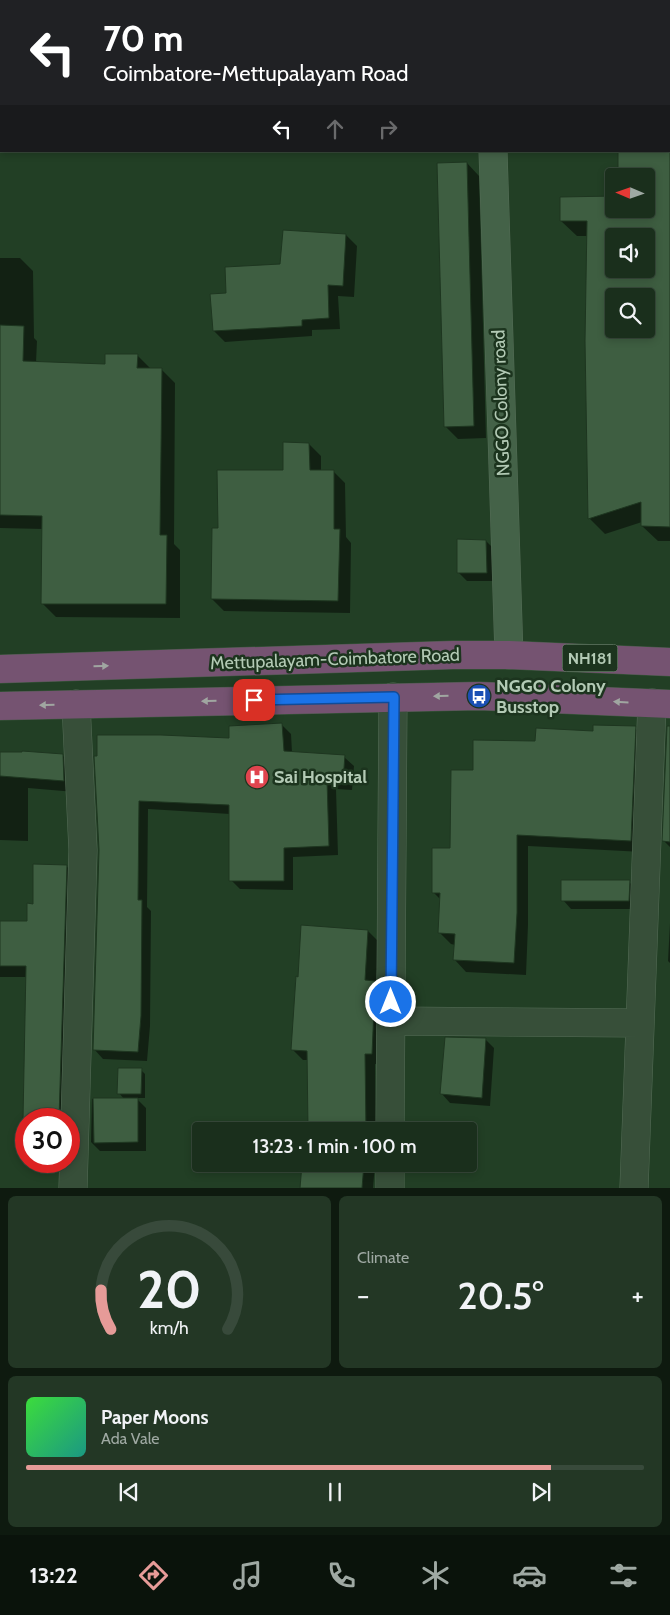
<!DOCTYPE html>
<meta charset="utf-8">
<style>
body{margin:0;font-family:Cabin,sans-serif;background:#233725;color:#f1f3f6;height:100vh;display:flex;flex-direction:column;font-size:19px;white-space:nowrap}
*{box-sizing:border-box;margin:0}
p{font-size:16px;color:#9fa9a3}
.icon{flex:none;width:28px;height:28px;fill:none;stroke:currentColor;stroke-width:2;stroke-linecap:round;stroke-linejoin:round}
.map{position:relative;height:1188px;overflow:hidden}
.details{display:flex;flex-direction:column;gap:8px;padding:8px;background:#0e1a0f;flex:1}
.details>*{flex:none}
.top-card{position:absolute;left:0px;top:0px;width:670px;height:152px;box-shadow:0 2px 8px #0003,0 0 0 1px #384a3b;background:#202124;color:#fff;overflow:hidden}
.needle{width:32px;rotate:272deg}
.tools{position:absolute;left:605px;top:168px;display:grid;gap:10px}
.tools a{display:grid;place-items:center;width:50px;height:50px;border-radius:5px;background:#1a2f1c;box-shadow:0 2px 8px #0003,0 0 0 1px #384a3b;font-size:25px}
.speed{position:absolute;left:15px;top:1108px;display:flex;gap:10px;font-size:25px;font-weight:700;text-align:center}
.speed>*{display:grid;place-content:center;width:65px;height:65px;border-radius:50%;background:#1a2f1c;box-shadow:0 2px 8px #0003,0 0 0 1px #384a3b;line-height:1}
.speed .limit{border:8px solid #d22;background:#fff;color:#111}
.pin{position:absolute;display:grid;place-items:center;width:42px;height:42px;color:#fff;margin:-21px;border-radius:10px;box-shadow:0 2px 8px #0006}
.me{position:absolute;width:55px;margin:-28px;rotate:0deg;stroke-linejoin:round;filter:drop-shadow(0 0 4px #0008)}
.turn{display:flex;align-items:center;gap:18px;height:105px;padding:0 20px;font-size:22px}
.turn .icon{width:65px;height:65px;stroke-width:2.5}
.turn b{display:block;font-size:35px;line-height:42px}
.lanes{display:flex;align-items:center;height:48px;padding:0 20px;background:#0003;justify-content:center;gap:25px;direction:ltr}
.lanes .off{opacity:.35}
.big{font-size:38px;font-weight:600;line-height:1.1}
.details .widget{flex:1;display:flex;flex-direction:column;justify-content:center;gap:8px;min-width:0;padding:0 18px;border-radius:8px;background:#233725}
.details .dial{align-items:center;gap:0}
.dial svg{height:130px;overflow:visible;fill:none;stroke:#384a3b;stroke-width:7;stroke-linecap:round;text-anchor:middle}
.dial text{fill:#f1f3f6;stroke:none}
.song{display:flex;align-items:center;gap:15px}
.cover{width:60px;height:60px;border-radius:8px;background:linear-gradient(135deg,hsl(120 70% 55%),hsl(170 70% 35%))}
.played{height:5px;border-radius:2px;background:linear-gradient(90deg,#e69b98 85%,#384a3b 85%)}
.keys{display:flex;justify-content:space-around;direction:ltr}
.heat{display:flex;justify-content:space-between;align-items:center;font-size:28px;direction:ltr}
.details .tiles{flex:1;display:grid;gap:8px;grid-template-columns:1fr 1fr}
.widget:last-child{grid-column:span 2}
.trip{position:absolute;left:192px;top:1122px;width:285px;height:50px;border-radius:5px;background:#1a2f1c;box-shadow:0 2px 8px #0003,0 0 0 1px #384a3b;font-weight:600;line-height:50px;text-align:center}
.dock{display:flex;height:80px;justify-content:space-around;align-items:center;background:#0a130b;color:#9fa9a3}
.dock .icon{width:35px;height:35px}
.dock .current{color:#e69b98}
.dock b{font-size:22px;color:#f1f3f6}
.map>svg:first-child{display:block}
.shadow{fill:#0007;fill-rule:evenodd}
.building{fill:#3e5e41;stroke:#1e3620;fill-rule:evenodd}
.lines{fill:none;stroke-linecap:round;stroke-linejoin:round}
.street-casing{stroke:#556d57;stroke-width:29}
.secondary-casing{stroke:#556d57;stroke-width:29}
.highway-casing{stroke:#425a44;stroke-width:29}
.street{stroke:#374f39;stroke-width:28}
.secondary{stroke:#446248;stroke-width:28}
.highway{stroke:#755371;stroke-width:28}
.oneway{fill:#a0a6a1}
.route-casing{stroke:#114b97;stroke-width:12}
.route{stroke:#1a73e8;stroke-width:9}
.labels{text-anchor:middle;stroke-width:5;stroke-linejoin:round;paint-order:stroke}
.shield{fill:#1c341e;stroke:#869d88;stroke-width:1}
.shield-label{font-size:16px;font-weight:bold;fill:#b3cab5}
.street-label{font-size:18px;fill:#b3cab5;stroke:#1c341e}
.poi-label{font-size:18px;font-weight:bold;fill:#b3cab5;stroke:#1c341e;text-anchor:start}
</style>
<div class="map">
<svg width="670" height="1188" viewBox="0 0 670 1188">
<rect width="100%" height="100%" fill="#223f25"/>
<path class="shadow" d="M 259,0 L 447,0 L 447,1 Z
M 548,0 L 636,0 L 636,1 L 548,1 Z
M 669,115 L 670,115 L 670,541 L 658,541 L 642,526 L 642,522 L 605,534 L 589,518 L 588,236 L 577,236 L 561,221 L 614,209 L 646,209 L 646,176 L 620,176 L 619,151 L 669,151 ZM 614,236 L 646,236 L 646,269 L 614,269 ZM 614,296 L 646,296 L 646,329 L 614,329 Z
M 467,163 L 479,176 L 486,438 L 458,439 L 445,426 Z
M 346,235 L 357,246 L 354,297 L 338,296 L 340,329 L 312,330 L 312,336 L 225,342 L 214,331 L 228,294 Z
M 0,258 L 20,258 L 33,271 L 34,338 L 37,341 L 36,363 L 107,365 L 137,355 L 151,369 L 161,369 L 175,383 L 174,544 L 180,550 L 180,618 L 56,617 L 42,603 L 43,529 L 0,528 Z
M 309,444 L 321,456 L 321,471 L 333,471 L 345,483 L 346,537 L 351,543 L 350,613 L 224,611 L 212,599 L 219,529 L 284,471 Z
M 486,541 L 494,549 L 495,581 L 467,581 L 458,572 Z
M 282,725 L 291,734 L 292,752 L 344,757 L 354,766 L 352,790 L 336,789 L 338,855 L 293,857 L 293,890 L 240,889 L 231,880 L 230,814 L 148,809 L 147,907 L 151,911 L 150,1026 L 147,1061 L 103,1059 L 94,1049 L 100,850 L 95,757 L 231,740 Z
M 635,728 L 647,740 L 643,852 L 528,846 L 528,925 L 526,975 L 466,972 L 455,960 L 455,945 L 451,944 L 439,932 L 441,900 L 433,892 L 452,849 L 474,772 L 536,742 L 594,732 Z
M 670,730 L 670,847 L 664,841 Z
M 0,753 L 62,755 L 74,767 L 75,792 L 28,788 L 28,841 L 0,840 Z
M 66,866 L 78,877 L 69,1119 L 26,1119 L 26,1146 L 24,1143 L 27,977 L 0,977 L 0,922 L 28,922 L 34,905 Z
M 629,882 L 638,890 L 637,909 L 571,909 L 563,900 Z
M 670,923 L 670,963 L 668,961 Z
M 368,931 L 379,942 L 376,983 L 386,993 L 382,1065 L 375,1064 L 376,1131 L 305,1131 L 309,1131 L 309,1060 L 303,1060 L 292,1049 L 299,978 Z
M 486,1040 L 494,1048 L 490,1106 L 450,1103 L 442,1094 Z
M 141,1070 L 145,1074 L 145,1098 L 136,1098 L 146,1108 L 146,1151 L 100,1151 L 91,1142 L 92,1099 L 124,1099 L 119,1093 Z
M 303,1164 L 375,1164 L 373,1188 L 302,1188 Z"/>
<path class="building" d="M 618,151 L 670,151 L 670,527 L 641,526 L 641,502 L 588,519 L 585,341 L 587,221 L 560,221 L 560,197 L 614,196 L 614,209 L 646,209 L 646,176 L 618,176 ZM 614,236 L 646,236 L 646,269 L 614,269 ZM 614,296 L 646,296 L 646,329 L 614,329 Z
M 467,162 L 474,426 L 444,427 L 437,163 Z
M 283,230 L 346,234 L 343,286 L 328,285 L 329,318 L 302,320 L 302,326 L 213,331 L 210,294 L 226,293 L 225,267 L 280,264 Z
M 0,325 L 24,326 L 23,361 L 105,364 L 105,354 L 138,354 L 137,368 L 162,368 L 160,535 L 167,535 L 166,604 L 41,604 L 42,516 L 0,515 Z
M 283,442 L 309,443 L 310,470 L 334,470 L 334,529 L 340,529 L 338,601 L 211,599 L 212,528 L 218,528 L 217,470 L 283,470 Z
M 457,539 L 486,540 L 487,573 L 457,573 Z
M 282,723 L 284,751 L 345,755 L 343,781 L 327,780 L 329,846 L 284,848 L 284,881 L 229,881 L 229,805 L 139,801 L 138,900 L 142,900 L 141,1016 L 138,1052 L 93,1050 L 99,850 L 94,756 L 97,756 L 97,735 L 161,735 L 229,738 L 229,726 Z
M 593,725 L 636,726 L 631,841 L 517,835 L 517,913 L 514,963 L 453,960 L 455,934 L 438,933 L 440,893 L 432,893 L 432,848 L 450,848 L 451,770 L 473,770 L 473,740 L 535,741 L 536,728 L 593,731 Z
M 667,726 L 670,726 L 670,842 L 662,841 Z
M 22,751 L 63,754 L 64,781 L 0,776 L 0,752 L 22,752 Z
M 33,864 L 67,865 L 59,1119 L 23,1119 L 26,966 L 0,966 L 0,921 L 27,921 L 27,903 L 33,904 Z
M 561,880 L 630,880 L 629,901 L 561,901 Z
M 301,925 L 368,930 L 365,980 L 375,981 L 375,986 L 372,1054 L 365,1054 L 366,1131 L 304,1131 L 304,1129 L 308,1129 L 307,1051 L 291,1050 L 296,976 L 298,977 Z
M 445,1037 L 486,1038 L 482,1098 L 440,1094 Z
M 118,1068 L 142,1068 L 141,1094 L 117,1094 Z
M 93,1098 L 138,1098 L 138,1142 L 94,1143 Z
M 302,1164 L 364,1164 L 362,1188 L 300,1188 Z"/>
<g class="lines">
<g class="street-casing">
<path id="street" d="M 391,1021 L 640,1023
M 390,1131 L 393,697
M 73,1188 L 83,850 L 76,704
M 390,1188 L 390,1164
M 634,1188 L 652,703"/>
</g>
<g class="secondary-casing">
<path id="secondary" d="M 488,0 L 488,1
M 493,151 L 509,655"/>
</g>
<g class="highway-casing">
<path id="highway" d="M 0,669 L 453,655 L 509,655 L 670,662
M 0,706 L 479,696 L 670,704"/>
</g>
<use href="#street" class="street"/>
<use href="#secondary" class="secondary"/>
<use href="#highway" class="highway"/>
</g>
<defs><path id="oneway-solid" d="M-6-.8H1V-3.2L6.5 0L1 3.2V.8H-6Z" transform="scale(1.25)"/></defs>
<g class="oneway">
<use href="#oneway-solid" transform="translate(101 666) rotate(-2)"/>
<use href="#oneway-solid" transform="translate(441 696) rotate(179)"/>
<use href="#oneway-solid" transform="translate(209 701) rotate(179)"/>
<use href="#oneway-solid" transform="translate(621 702) rotate(-177)"/>
<use href="#oneway-solid" transform="translate(47 705) rotate(179)"/>
</g>
<g class="lines">
<g class="route-casing">
<path id="route" d="M 254,700 L 394,697 L 391,1002"/>
</g>
<use href="#route" class="route"/>
</g>
<defs>
<g id="bus-disc" transform="scale(1.25)"><circle r="9.5" fill="#1a4fb4" stroke="#1c341e"/><path d="M-5-6H5V4H4V6H2V4H-2V6H-4V4H-5ZM-3.5-4V0h7V-4ZM-3.5 1.2v1.5H-2V1.2ZM2 1.2v1.5H3.5V1.2Z" fill="#fff"/></g>
<g id="hospital-disc" transform="scale(1.25)"><circle r="9.5" fill="#e0444e" stroke="#1c341e"/><path d="M-5-5h3v3.5h4V-5h3V5h-3V1.5h-4V5h-3Z" fill="#fff"/></g>
</defs>
<g fill-rule="evenodd">
<use href="#bus-disc" x="479" y="696"/>
<use href="#hospital-disc" x="257" y="777"/>
</g>
<g class="labels">
<rect class="shield" x="562.5" y="644.5" width="55" height="27" rx="4"/>
<g class="shield-label">
<text x="590" y="664">NH181</text>
</g>
<g class="street-label">
<text transform="translate(501 403) rotate(-92)" y="6">NGGO Colony road</text>
<text transform="translate(335 659) rotate(-2)" y="6">Mettupalayam-Coimbatore Road</text>
</g>
<g class="poi-label">
<text x="496" y="692">NGGO Colony<tspan x="496" dy="21">Busstop</tspan></text>
<text x="274" y="783">Sai Hospital</text>
</g>
</g>
</svg>
<div class="tools">
<a><svg class="needle" viewBox="-14 -14 28 28"><path d="M0-13l5 13h-10z" fill="#e53935"/><path d="M0 13l5-13h-10z" fill="#9fa9a3"/></svg></a>
<a><svg class="icon" aria-label="sound" viewBox="0 0 24 24"><path d="M4 9h4l5-4v14l-5-4H4zM17 9q2 3 0 6"/></svg></a>
<a><svg class="icon" aria-label="search" viewBox="0 0 24 24"><circle cx="10" cy="10" r="6"/><path d="M15 15l6 6"/></svg></a>
</div>
<div class="speed"><div class="limit">30</div></div>
<div class="pin" style="left:254px;top:700px;background:#d93025"><svg class="icon" aria-label="arrive" viewBox="0 0 24 24"><path d="M6 21V4h12l-3 4 3 4H6"/></svg></div>
<svg class="me" style="left:391px;top:1002px" viewBox="-20 -20 40 40"><circle r="17" fill="#1a73e8" stroke="#fff" stroke-width="3"/><path d="M0-11L8 9 0 5-8 9z" fill="#fff"/></svg>
<div class="trip">13:23 · 1 min · 100 m</div>
<div class="top-card">
<div class="turn"><svg class="icon" aria-label="left" viewBox="0 0 24 24"><path d="M17 20v-9H6M10 6l-5 5 5 5"/></svg><div><b>70 m</b>Coimbatore-Mettupalayam Road</div></div>
<div class="lanes"><svg class="icon" aria-label="left" viewBox="0 0 24 24"><path d="M17 20v-9H6M10 6l-5 5 5 5"/></svg><svg class="icon off" aria-label="ahead" viewBox="0 0 24 24"><path d="M12 20V5M6 11l6-6 6 6"/></svg><svg class="icon off" aria-label="right" viewBox="0 0 24 24"><path d="M7 20v-9h11M14 6l5 5-5 5"/></svg></div>
</div>
</div>
<section class="details">
<div class="tiles">
<div class="widget dial"><svg viewBox="0 0 100 80">
<path d="M14 69A42 42 0 1 1 86 69"/>
<path d="M14 69A42 42 0 0 1 8 45" stroke="#e69b98"/>
<text x="50" y="56" font-size="32" font-weight="700">20</text>
<text x="50" y="72" font-size="11">km/h</text>
</svg></div>
<div class="widget"><p>Climate</p>
<div class="heat"><a>−</a><b class="big">20.5°</b><a>+</a></div>
</div>
<div class="widget">
<div class="song"><i class="cover"></i><div><b>Paper Moons</b><p>Ada Vale</p></div></div>
<div class="played"></div>
<div class="keys"><svg class="icon" aria-label="previous" viewBox="0 0 24 24"><path d="M18 5L8 12l10 7zM5 5v14"/></svg><svg class="icon" aria-label="pause" viewBox="0 0 24 24"><path d="M8 5v14M16 5v14"/></svg><svg class="icon" aria-label="next" viewBox="0 0 24 24"><path d="M6 5l10 7-10 7zM19 5v14"/></svg></div>
</div>
</div>
</section>
<nav class="dock">
<b>13:22</b>
<svg class="icon current" aria-label="directions" viewBox="0 0 24 24"><path d="M12 3l9 9-9 9-9-9zM9 14v-3h6M13 9l2 2-2 2"/></svg>
<svg class="icon" aria-label="music" viewBox="0 0 24 24"><path d="M9 18V5l10-2v13"/><circle cx="6" cy="18" r="3"/><circle cx="16" cy="16" r="3"/></svg>
<svg class="icon" aria-label="phone" viewBox="0 0 24 24"><path d="M5 4h4l2 5-3 2q2 4 5 5l2-3 5 2v4C11 20 4 13 5 4z"/></svg>
<svg class="icon" aria-label="climate" viewBox="0 0 24 24"><path d="M12 3v18M4 7l16 10M4 17L20 7"/></svg>
<svg class="icon" aria-label="car" viewBox="0 0 24 24"><path d="M5 17H2v-5l4-1 3-4h7l3 4 3 1v5h-3M9 17h6M6 11h13"/><circle cx="7" cy="17" r="2"/><circle cx="17" cy="17" r="2"/></svg>
<svg class="icon" aria-label="filters" viewBox="0 0 24 24"><path d="M4 7h16M4 17h16"/><circle cx="9" cy="7" r="2"/><circle cx="15" cy="17" r="2"/></svg>
</nav>
